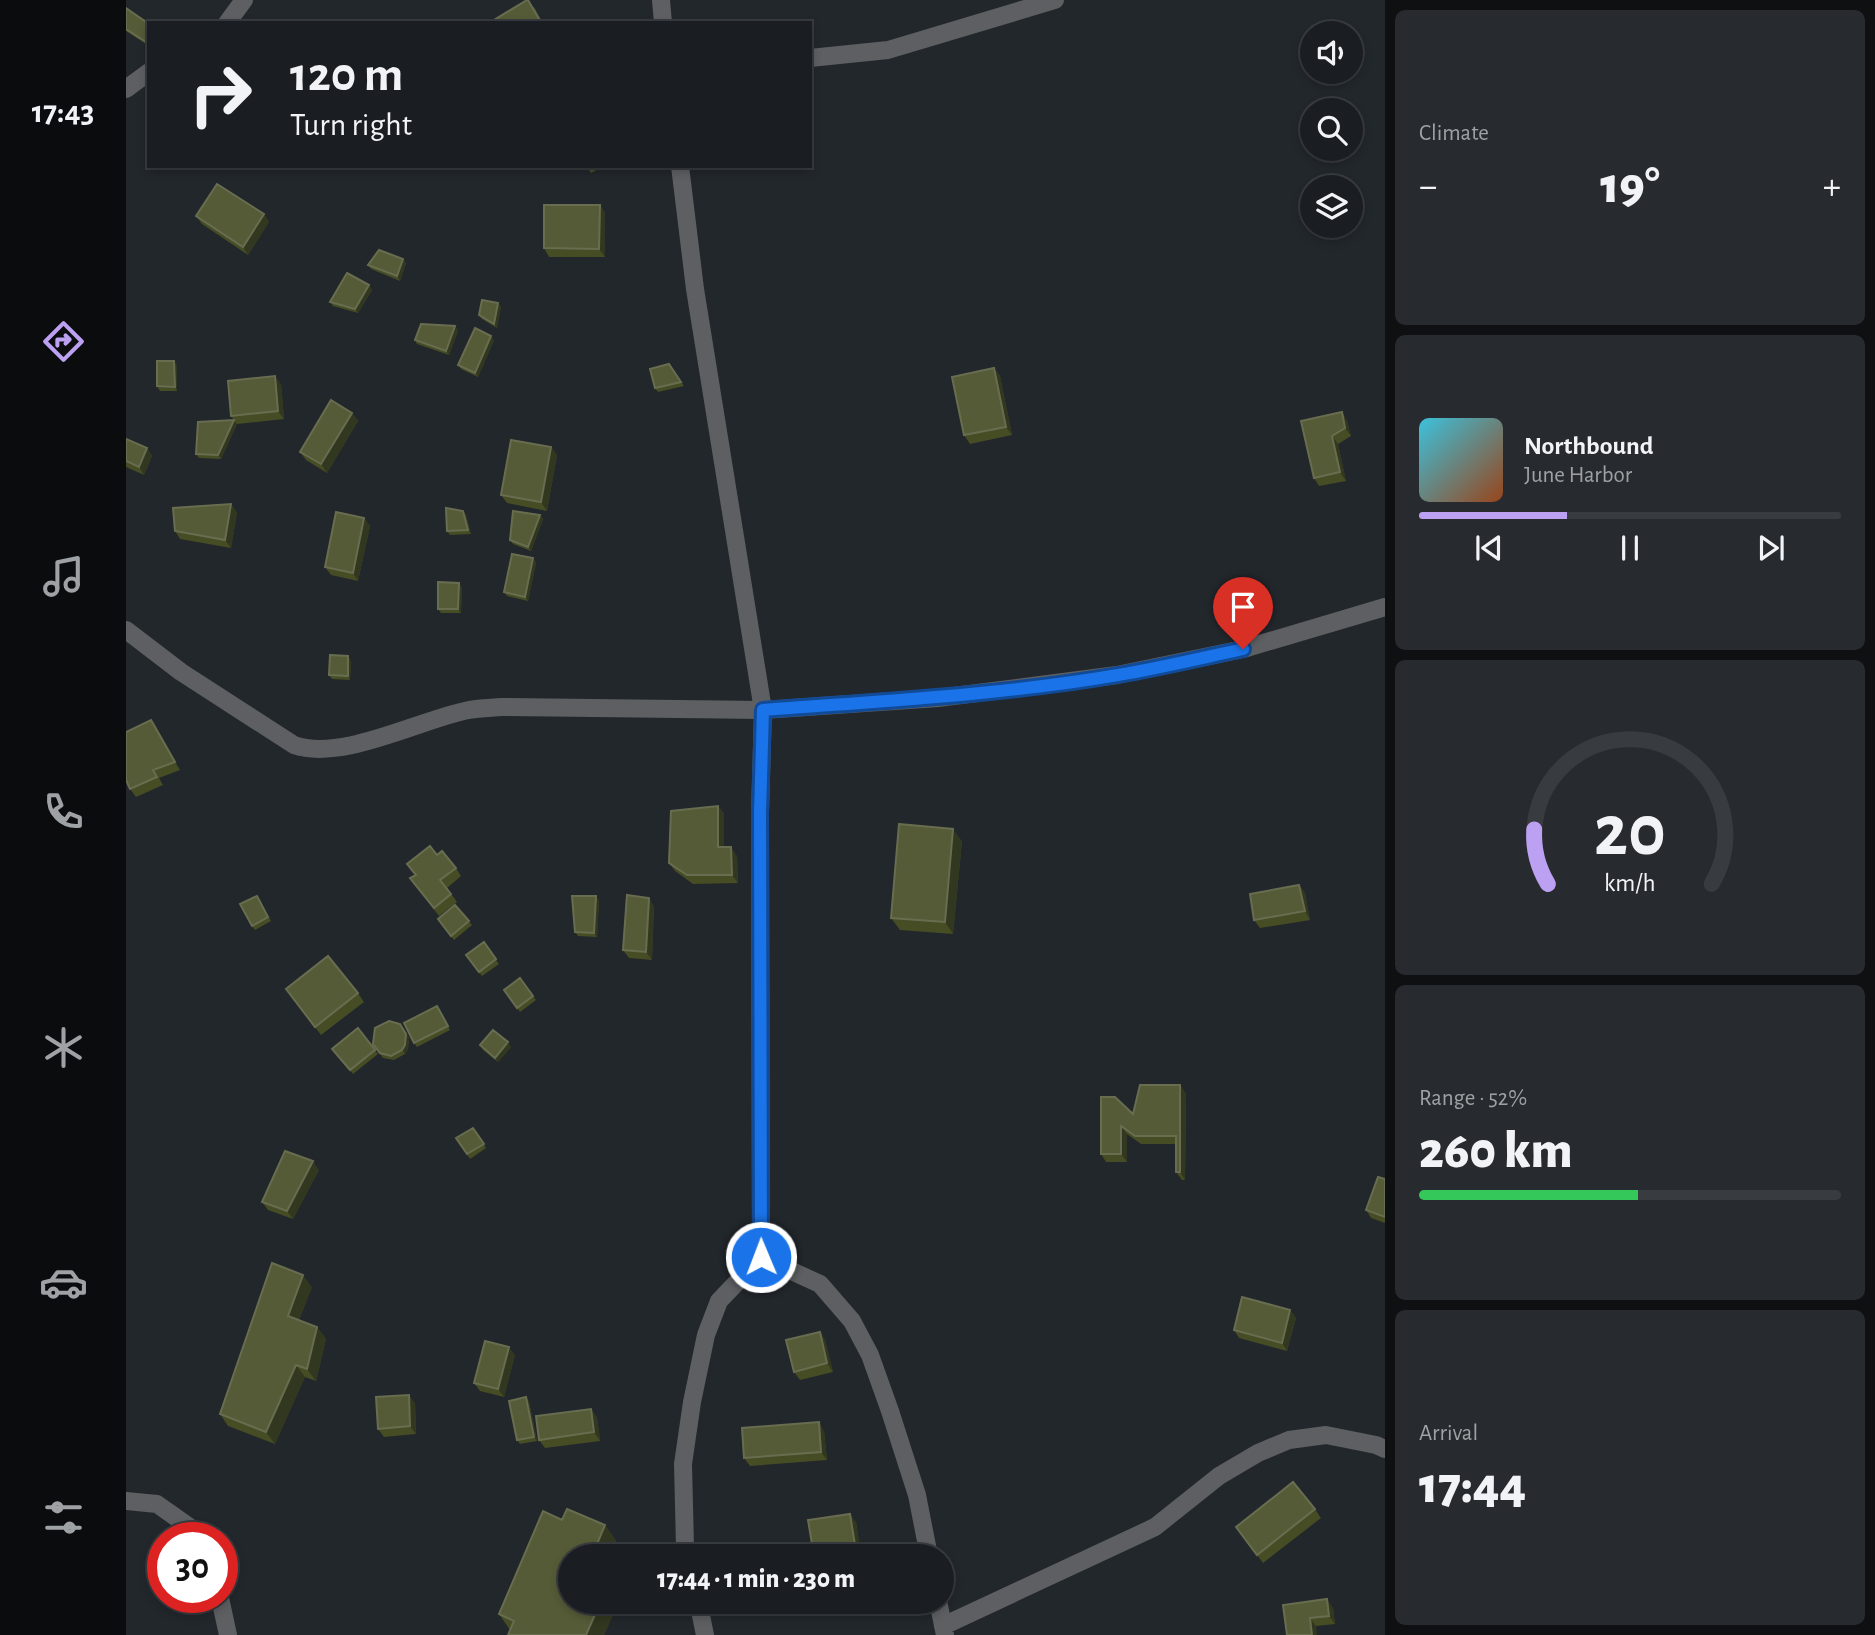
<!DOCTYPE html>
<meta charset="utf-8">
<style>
body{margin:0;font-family:"Alegreya Sans",sans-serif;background:#272a2e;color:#f1f3f6;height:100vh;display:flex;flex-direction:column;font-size:26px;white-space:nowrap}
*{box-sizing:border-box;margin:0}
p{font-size:23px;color:#9fa2a5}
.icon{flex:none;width:38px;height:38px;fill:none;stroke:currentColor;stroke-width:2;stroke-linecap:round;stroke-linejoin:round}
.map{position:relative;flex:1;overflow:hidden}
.details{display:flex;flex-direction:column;gap:10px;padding:10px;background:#0e1012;width:490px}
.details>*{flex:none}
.top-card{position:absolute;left:21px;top:21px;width:665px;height:147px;border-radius:0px;box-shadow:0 4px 10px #0003,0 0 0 2px #383b3f;background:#1a1d21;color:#f1f3f6;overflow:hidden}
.tools{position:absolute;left:1174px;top:21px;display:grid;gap:14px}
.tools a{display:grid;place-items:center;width:63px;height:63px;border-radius:50%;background:#1a1d21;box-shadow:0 4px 10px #0003,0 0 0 2px #383b3f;font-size:35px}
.speed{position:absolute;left:21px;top:1522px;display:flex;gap:14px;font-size:35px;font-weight:700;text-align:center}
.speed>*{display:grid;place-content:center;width:91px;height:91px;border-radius:50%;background:#1a1d21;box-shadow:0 4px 10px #0003,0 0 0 2px #383b3f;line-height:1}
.speed .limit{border:10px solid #d22;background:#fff;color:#111}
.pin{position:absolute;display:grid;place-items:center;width:60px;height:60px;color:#fff;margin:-72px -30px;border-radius:50% 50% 50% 0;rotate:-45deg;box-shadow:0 0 7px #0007}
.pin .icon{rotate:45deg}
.me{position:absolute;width:77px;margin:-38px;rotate:359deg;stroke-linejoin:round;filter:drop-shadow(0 0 5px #0008)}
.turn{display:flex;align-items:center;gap:24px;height:147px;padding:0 28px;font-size:32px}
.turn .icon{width:91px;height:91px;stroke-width:2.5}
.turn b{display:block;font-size:49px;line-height:60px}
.big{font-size:52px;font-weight:800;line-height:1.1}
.details .card{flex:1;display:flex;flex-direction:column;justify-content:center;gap:10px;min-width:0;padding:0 24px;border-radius:10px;background:#272a2e}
.details .dial{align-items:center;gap:0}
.dial svg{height:182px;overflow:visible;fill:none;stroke:#383b3f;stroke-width:7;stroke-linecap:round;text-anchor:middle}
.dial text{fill:#f1f3f6;stroke:none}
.song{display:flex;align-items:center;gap:21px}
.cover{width:84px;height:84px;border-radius:10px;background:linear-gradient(135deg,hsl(190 70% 55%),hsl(20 70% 35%))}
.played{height:7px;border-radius:4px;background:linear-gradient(90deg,#bca0f2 35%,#383b3f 35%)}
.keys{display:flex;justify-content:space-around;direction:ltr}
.heat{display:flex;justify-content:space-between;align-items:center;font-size:38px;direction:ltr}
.charge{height:10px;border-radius:5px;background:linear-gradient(90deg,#34c759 52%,#383b3f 0)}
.trip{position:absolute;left:432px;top:1544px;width:396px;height:70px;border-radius:35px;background:#1a1d21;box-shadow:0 4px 10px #0003,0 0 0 2px #383b3f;font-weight:800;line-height:70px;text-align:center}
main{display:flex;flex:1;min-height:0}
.tab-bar{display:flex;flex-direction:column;width:126px;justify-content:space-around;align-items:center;background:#0a0c0d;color:#9fa2a5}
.tab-bar .icon{width:49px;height:49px}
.tab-bar .current{color:#bca0f2}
.tab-bar b{font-size:32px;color:#f1f3f6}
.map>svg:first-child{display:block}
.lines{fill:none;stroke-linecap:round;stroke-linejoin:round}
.minor{stroke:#5d5f62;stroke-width:18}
.wall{fill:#464c24}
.shaded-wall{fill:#32371f}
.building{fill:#555a37;stroke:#686d50;stroke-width:2}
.route-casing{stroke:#114b97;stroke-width:18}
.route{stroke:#1a73e8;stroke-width:12}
</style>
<main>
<nav class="tab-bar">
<b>17:43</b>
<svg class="icon current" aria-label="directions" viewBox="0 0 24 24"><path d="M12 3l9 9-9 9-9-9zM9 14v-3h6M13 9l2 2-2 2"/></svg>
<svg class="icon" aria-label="music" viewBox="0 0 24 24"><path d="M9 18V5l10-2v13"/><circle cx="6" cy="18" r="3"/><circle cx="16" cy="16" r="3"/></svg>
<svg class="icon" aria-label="phone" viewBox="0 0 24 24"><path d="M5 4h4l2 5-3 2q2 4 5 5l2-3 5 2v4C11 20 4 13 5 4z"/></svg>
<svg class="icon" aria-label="climate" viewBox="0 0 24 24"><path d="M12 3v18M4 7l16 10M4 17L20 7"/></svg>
<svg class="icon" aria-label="car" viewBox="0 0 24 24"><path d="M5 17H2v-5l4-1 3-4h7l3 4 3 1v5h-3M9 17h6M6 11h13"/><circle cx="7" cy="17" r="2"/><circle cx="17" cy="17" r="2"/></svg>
<svg class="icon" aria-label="filters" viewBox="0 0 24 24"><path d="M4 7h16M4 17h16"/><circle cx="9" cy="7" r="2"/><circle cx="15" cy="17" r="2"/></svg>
</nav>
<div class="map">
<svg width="1259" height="1635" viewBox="0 0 1259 1635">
<rect width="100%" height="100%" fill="#22272c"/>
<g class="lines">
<path class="minor" d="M 535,0 L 537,23
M 101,23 L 118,0
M 684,58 L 762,50 L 929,0
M 0,89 L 23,72
M 554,166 L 569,289 L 637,710 L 634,813 L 635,1257 L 593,1301 L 580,1335 L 566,1402 L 557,1464 L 559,1547 L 561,1556
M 0,630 L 55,672 L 168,745 C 216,762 295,719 343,710 C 354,708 365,708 376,707 L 637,710 L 812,698 L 991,675 L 1117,649 L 1259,607
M 635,1257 L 694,1284 L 726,1321 L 744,1355 L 764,1411 L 791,1495 L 803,1556
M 0,1501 L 31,1504 L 65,1528 L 72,1538
M 94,1598 L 102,1635
M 572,1601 L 579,1635
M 812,1601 L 819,1635
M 817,1626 L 1029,1527 L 1093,1476 L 1132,1453 L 1163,1440 L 1200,1435 L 1250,1445 L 1259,1449"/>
</g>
<path class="wall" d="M 408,7 L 417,23 L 363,23 Z
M 0,8 L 23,24 L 23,46 L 0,31 Z
M 460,166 L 478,166 L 465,173 Z
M 474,205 L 479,213 L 479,257 L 423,257 L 418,248 Z
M 138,214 L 143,222 L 122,255 L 76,224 L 70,216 Z
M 277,259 L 280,263 L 274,281 L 245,269 L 242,265 Z
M 243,285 L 246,290 L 232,313 L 207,306 L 204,302 Z
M 372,303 L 375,307 L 371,328 L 356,319 L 353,315 Z
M 329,326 L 332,331 L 323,355 L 291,344 L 289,340 Z
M 368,340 L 352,377 L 335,369 L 332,365 Z
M 543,364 L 558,386 L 532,392 L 529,388 Z
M 51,365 L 51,391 L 34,391 L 31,386 Z
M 868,368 L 874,376 L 886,435 L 844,444 L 838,435 Z
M 155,384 L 158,419 L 111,424 L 95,459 L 73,458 L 70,454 L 108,420 L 105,416 Z
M 1216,412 L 1221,421 L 1225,436 L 1212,444 L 1220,481 L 1193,486 L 1188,478 Z
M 226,413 L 232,421 L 201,473 L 180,460 L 174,452 Z
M 0,439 L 21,448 L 26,456 L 18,475 L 0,467 Z
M 425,447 L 431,455 L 421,511 L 381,503 L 375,495 Z
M 105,504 L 111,513 L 105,548 L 54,539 L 49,531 Z
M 340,515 L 345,534 L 324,535 L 321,531 Z
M 414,515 L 417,519 L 405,551 L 387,544 L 384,540 Z
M 238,518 L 244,526 L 232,581 L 205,575 L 199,567 Z
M 407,558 L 410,563 L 402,601 L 381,596 L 378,592 Z
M 336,587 L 335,613 L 315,613 L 312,609 Z
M 225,660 L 224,680 L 206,679 L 203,675 Z
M 25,720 L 54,770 L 33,778 L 37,785 L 10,797 L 4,789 Z
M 592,806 L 598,814 L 598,847 L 611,856 L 612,883 L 567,884 L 549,871 L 543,863 Z
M 836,841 L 827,934 L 774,930 L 765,918 Z
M 311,855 L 330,868 L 335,876 L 321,888 L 331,902 L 313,916 L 284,878 Z
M 1173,885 L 1179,893 L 1184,920 L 1134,928 L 1128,920 Z
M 473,900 L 471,937 L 452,936 L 449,932 Z
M 134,901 L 145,921 L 129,930 L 126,926 Z
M 329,905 L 346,925 L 328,940 L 312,919 Z
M 528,906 L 526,960 L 503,958 L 497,950 Z
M 358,942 L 373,964 L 356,976 L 340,955 Z
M 394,978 L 410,1000 L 394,1012 L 378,990 Z
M 160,989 L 232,993 L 238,1002 L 195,1035 Z
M 314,1010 L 324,1030 L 291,1047 L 288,1043 Z
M 232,1028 L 252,1054 L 227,1074 L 206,1049 Z
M 277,1028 L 283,1038 L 282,1049 L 279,1054 L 268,1060 L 257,1058 L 247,1044 Z
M 354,1045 L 385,1047 L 372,1062 L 357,1050 Z
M 1054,1085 L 1060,1094 L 1059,1180 L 1056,1180 L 1050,1172 L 1050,1144 L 1015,1144 L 1001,1134 L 1001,1162 L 980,1162 L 975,1154 L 975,1097 L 1007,1114 Z
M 347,1128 L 360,1148 L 344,1159 L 330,1138 Z
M 193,1170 L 167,1219 L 142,1210 L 136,1202 Z
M 1259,1179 L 1259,1223 L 1245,1218 L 1240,1210 Z
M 186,1287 L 173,1320 L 191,1327 L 200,1339 L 190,1381 L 179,1377 L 149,1444 L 102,1426 L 94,1414 Z
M 1164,1310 L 1170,1318 L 1161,1351 L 1113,1338 L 1108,1330 Z
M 694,1332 L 699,1340 L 707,1372 L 674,1380 L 668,1372 Z
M 389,1355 L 378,1397 L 354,1391 L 348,1383 Z
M 400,1397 L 403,1401 L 411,1441 L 394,1444 L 391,1440 Z
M 289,1403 L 290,1434 L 258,1437 L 252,1429 Z
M 471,1417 L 474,1441 L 419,1448 L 413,1440 Z
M 698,1431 L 701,1460 L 624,1466 L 618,1458 Z
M 1189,1509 L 1195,1518 L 1137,1563 L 1110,1527 Z
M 436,1520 L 479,1525 L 490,1541 L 484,1556 L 444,1556 L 444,1601 L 493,1601 L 478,1635 L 382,1635 L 384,1630 L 373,1614 Z
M 730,1522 L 735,1556 L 688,1556 Z
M 1157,1605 L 1207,1608 L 1209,1624 L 1190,1626 Z"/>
<path class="shaded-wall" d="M 474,205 L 479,213 L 479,257 L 473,249 Z
M 138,214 L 143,222 L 122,255 L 117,247 Z
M 277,259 L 280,263 L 274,281 L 271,276 Z
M 243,285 L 246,290 L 232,313 L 229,309 Z
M 372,303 L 375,307 L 371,328 L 368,324 Z
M 329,326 L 332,331 L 323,355 L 320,351 Z
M 365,336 L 368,340 L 352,377 L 349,373 Z
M 48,361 L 51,365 L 51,391 L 49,387 Z
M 868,368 L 874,376 L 886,435 L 880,427 Z
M 149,376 L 155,384 L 158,419 L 152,411 Z
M 1216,412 L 1221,421 L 1225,436 L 1219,428 Z
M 226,413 L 232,421 L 201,473 L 195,464 Z
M 108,420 L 111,424 L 95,459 L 92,455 Z
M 1206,436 L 1212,444 L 1220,481 L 1214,472 Z
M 425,447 L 431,455 L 421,511 L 415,502 Z
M 21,448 L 26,456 L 18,475 L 13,467 Z
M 105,504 L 111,513 L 105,548 L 99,540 Z
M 337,511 L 340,515 L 345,534 L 342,530 Z
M 414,515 L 417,519 L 405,551 L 402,547 Z
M 238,518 L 244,526 L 232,581 L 227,573 Z
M 407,558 L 410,563 L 402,601 L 399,597 Z
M 333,583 L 336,587 L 335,613 L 332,609 Z
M 222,656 L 225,660 L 224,680 L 222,676 Z
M 25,720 L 31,728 L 54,770 L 49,762 Z
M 592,806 L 598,814 L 598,856 L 592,847 Z
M 827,829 L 836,841 L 827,934 L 819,922 Z
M 605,847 L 611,856 L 612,883 L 606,875 Z
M 1173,885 L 1179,893 L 1184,920 L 1179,911 Z
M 470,896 L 473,900 L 471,937 L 468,933 Z
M 523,898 L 528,906 L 526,960 L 520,952 Z
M 274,1024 L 283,1038 L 282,1049 L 279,1054 L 276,1050 Z
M 382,1042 L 385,1047 L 372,1062 L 369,1058 Z
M 1054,1085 L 1060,1094 L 1059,1180 L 1054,1172 Z
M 995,1126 L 1001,1134 L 1001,1162 L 995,1154 Z
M 187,1161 L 193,1170 L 167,1219 L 161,1211 Z
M 177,1275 L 186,1287 L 170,1328 L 162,1316 Z
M 1164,1310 L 1170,1318 L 1161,1351 L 1156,1343 Z
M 191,1327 L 200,1339 L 190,1381 L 181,1369 Z
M 694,1332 L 699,1340 L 707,1372 L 701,1363 Z
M 383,1347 L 389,1355 L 378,1397 L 372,1389 Z
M 170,1365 L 179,1377 L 149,1444 L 140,1432 Z
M 283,1395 L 289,1403 L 290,1434 L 284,1426 Z
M 400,1397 L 403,1401 L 411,1441 L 408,1437 Z
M 465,1409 L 471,1417 L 474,1441 L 468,1432 Z
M 693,1422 L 698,1431 L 701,1460 L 695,1452 Z
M 724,1514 L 730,1522 L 735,1556 L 734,1556 L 730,1551 Z
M 479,1525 L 490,1541 L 484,1556 L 466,1556 Z
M 1201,1599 L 1207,1608 L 1209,1624 L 1203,1616 Z
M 475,1601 L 493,1601 L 478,1635 L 460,1635 Z
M 1184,1618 L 1190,1626 L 1191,1635 L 1186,1635 Z"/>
<path class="building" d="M 401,0 L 402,0 L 413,19 L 407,23 L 363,23 Z
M 0,8 L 23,24 L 23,44 L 0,29 Z
M 91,184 L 138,214 L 117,247 L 70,216 Z
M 418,205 L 474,205 L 473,249 L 418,248 Z
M 253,250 L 277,259 L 271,276 L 242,265 Z
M 221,273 L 243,285 L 229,309 L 204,302 Z
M 356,300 L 372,303 L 368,324 L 353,315 Z
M 295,324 L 329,326 L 320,351 L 289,340 Z
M 349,328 L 365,336 L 349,373 L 332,365 Z
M 31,361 L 48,361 L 49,387 L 31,386 Z
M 543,364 L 555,382 L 529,388 L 524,369 Z
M 868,368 L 880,427 L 838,435 L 826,377 Z
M 149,376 L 152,411 L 105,416 L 102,381 Z
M 205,400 L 226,413 L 195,464 L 174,452 Z
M 1216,412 L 1219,428 L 1206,436 L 1214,472 L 1188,478 L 1175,421 Z
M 108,420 L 92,455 L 70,454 L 72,422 Z
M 0,439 L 21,448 L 13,467 L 0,461 Z
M 385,440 L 425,447 L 415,502 L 375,495 Z
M 105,504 L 99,540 L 49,531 L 47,508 Z
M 320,508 L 337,511 L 342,530 L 321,531 Z
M 387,511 L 414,515 L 402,547 L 384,540 Z
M 210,512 L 238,518 L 227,573 L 199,567 Z
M 386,554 L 407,558 L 399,597 L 378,592 Z
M 312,582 L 333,583 L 332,609 L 312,609 Z
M 204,655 L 222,656 L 222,676 L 203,675 Z
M 25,720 L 49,762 L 27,770 L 31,777 L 4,789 L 0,780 L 0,732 Z
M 592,806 L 592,847 L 605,847 L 606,875 L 561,875 L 543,863 L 545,811 Z
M 773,824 L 827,829 L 819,922 L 765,918 Z
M 304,846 L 311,855 L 316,851 L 330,868 L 314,880 L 325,894 L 308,908 L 284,878 L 290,875 L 281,864 Z
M 1173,885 L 1179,911 L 1128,920 L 1124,894 Z
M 501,895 L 523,898 L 520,952 L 497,950 Z
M 131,896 L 142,917 L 126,926 L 114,904 Z
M 446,896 L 470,896 L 468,933 L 449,932 Z
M 329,905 L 343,921 L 325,936 L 312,919 Z
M 358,942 L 370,959 L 353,972 L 340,955 Z
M 202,956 L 232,993 L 189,1027 L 160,989 Z
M 394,978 L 407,996 L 391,1008 L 378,990 Z
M 311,1006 L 322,1026 L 288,1043 L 278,1023 Z
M 263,1021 L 274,1024 L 280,1034 L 279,1045 L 276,1050 L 265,1056 L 254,1053 L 247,1044 L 249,1028 Z
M 232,1028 L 249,1050 L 224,1070 L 206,1049 Z
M 367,1030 L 382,1042 L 369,1058 L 354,1045 Z
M 1014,1085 L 1054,1085 L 1054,1172 L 1050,1172 L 1050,1136 L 1009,1136 L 995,1126 L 995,1154 L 975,1154 L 975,1097 L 989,1097 L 1007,1114 Z
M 347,1128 L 358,1144 L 341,1154 L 330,1138 Z
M 159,1151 L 187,1161 L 161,1211 L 136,1202 Z
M 1252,1177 L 1259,1179 L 1259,1217 L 1240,1210 Z
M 146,1263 L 177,1275 L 162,1316 L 191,1327 L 181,1369 L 170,1365 L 140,1432 L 94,1414 Z
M 1116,1297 L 1164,1310 L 1156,1343 L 1108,1330 Z
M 694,1332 L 701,1363 L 668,1372 L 660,1340 Z
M 359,1341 L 383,1347 L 372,1389 L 348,1383 Z
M 283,1395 L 284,1426 L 252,1429 L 250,1397 Z
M 400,1397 L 408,1437 L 391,1440 L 383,1401 Z
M 465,1409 L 468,1432 L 413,1440 L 410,1416 Z
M 693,1422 L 695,1452 L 618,1458 L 616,1428 Z
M 1167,1482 L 1189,1509 L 1131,1555 L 1110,1527 Z
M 441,1509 L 479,1525 L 466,1556 L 444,1556 L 444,1601 L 475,1601 L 460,1635 L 382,1635 L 388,1621 L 373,1614 L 417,1511 L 436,1520 Z
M 724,1514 L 730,1551 L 698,1556 L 688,1556 L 682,1520 Z
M 1201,1599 L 1203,1616 L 1184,1618 L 1186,1635 L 1161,1635 L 1157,1605 Z"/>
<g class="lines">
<g class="route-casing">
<path id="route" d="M 635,1257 L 634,813 L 637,710 C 755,701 875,695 992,675 C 1034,668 1075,658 1117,649"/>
</g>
<use href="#route" class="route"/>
</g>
</svg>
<div class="tools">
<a><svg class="icon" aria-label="sound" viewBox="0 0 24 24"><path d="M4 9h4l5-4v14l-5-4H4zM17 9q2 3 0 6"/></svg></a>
<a><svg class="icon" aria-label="search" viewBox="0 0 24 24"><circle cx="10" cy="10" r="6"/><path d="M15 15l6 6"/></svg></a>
<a><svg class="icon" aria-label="layers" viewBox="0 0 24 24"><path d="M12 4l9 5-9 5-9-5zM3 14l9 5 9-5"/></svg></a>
</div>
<div class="speed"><div class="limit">30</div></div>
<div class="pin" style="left:1117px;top:649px;background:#d93025"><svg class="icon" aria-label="arrive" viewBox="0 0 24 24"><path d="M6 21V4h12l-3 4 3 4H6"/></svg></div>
<svg class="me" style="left:635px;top:1257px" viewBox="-20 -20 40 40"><circle r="17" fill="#1a73e8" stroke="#fff" stroke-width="3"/><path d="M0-11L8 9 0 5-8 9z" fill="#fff"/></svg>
<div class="trip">17:44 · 1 min · 230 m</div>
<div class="top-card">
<div class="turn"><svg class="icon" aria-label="right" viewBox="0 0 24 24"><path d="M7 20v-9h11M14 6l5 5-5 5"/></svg><div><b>120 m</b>Turn right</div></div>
</div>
</div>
<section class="details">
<div class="card"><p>Climate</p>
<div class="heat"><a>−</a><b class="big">19°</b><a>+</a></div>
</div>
<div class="card">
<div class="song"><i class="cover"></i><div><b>Northbound</b><p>June Harbor</p></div></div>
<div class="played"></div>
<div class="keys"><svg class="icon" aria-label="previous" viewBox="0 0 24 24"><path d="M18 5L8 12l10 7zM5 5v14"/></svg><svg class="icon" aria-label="pause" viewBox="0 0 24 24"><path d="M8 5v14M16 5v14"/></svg><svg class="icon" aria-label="next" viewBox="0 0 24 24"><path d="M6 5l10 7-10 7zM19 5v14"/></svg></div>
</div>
<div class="card dial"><svg viewBox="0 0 100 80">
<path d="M14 69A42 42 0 1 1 86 69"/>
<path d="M14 69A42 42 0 0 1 8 45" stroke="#bca0f2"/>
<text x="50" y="56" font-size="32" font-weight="700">20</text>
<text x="50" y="72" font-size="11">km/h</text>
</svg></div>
<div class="card"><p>Range · 52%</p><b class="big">260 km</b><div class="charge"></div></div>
<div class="card"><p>Arrival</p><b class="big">17:44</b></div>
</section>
</main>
